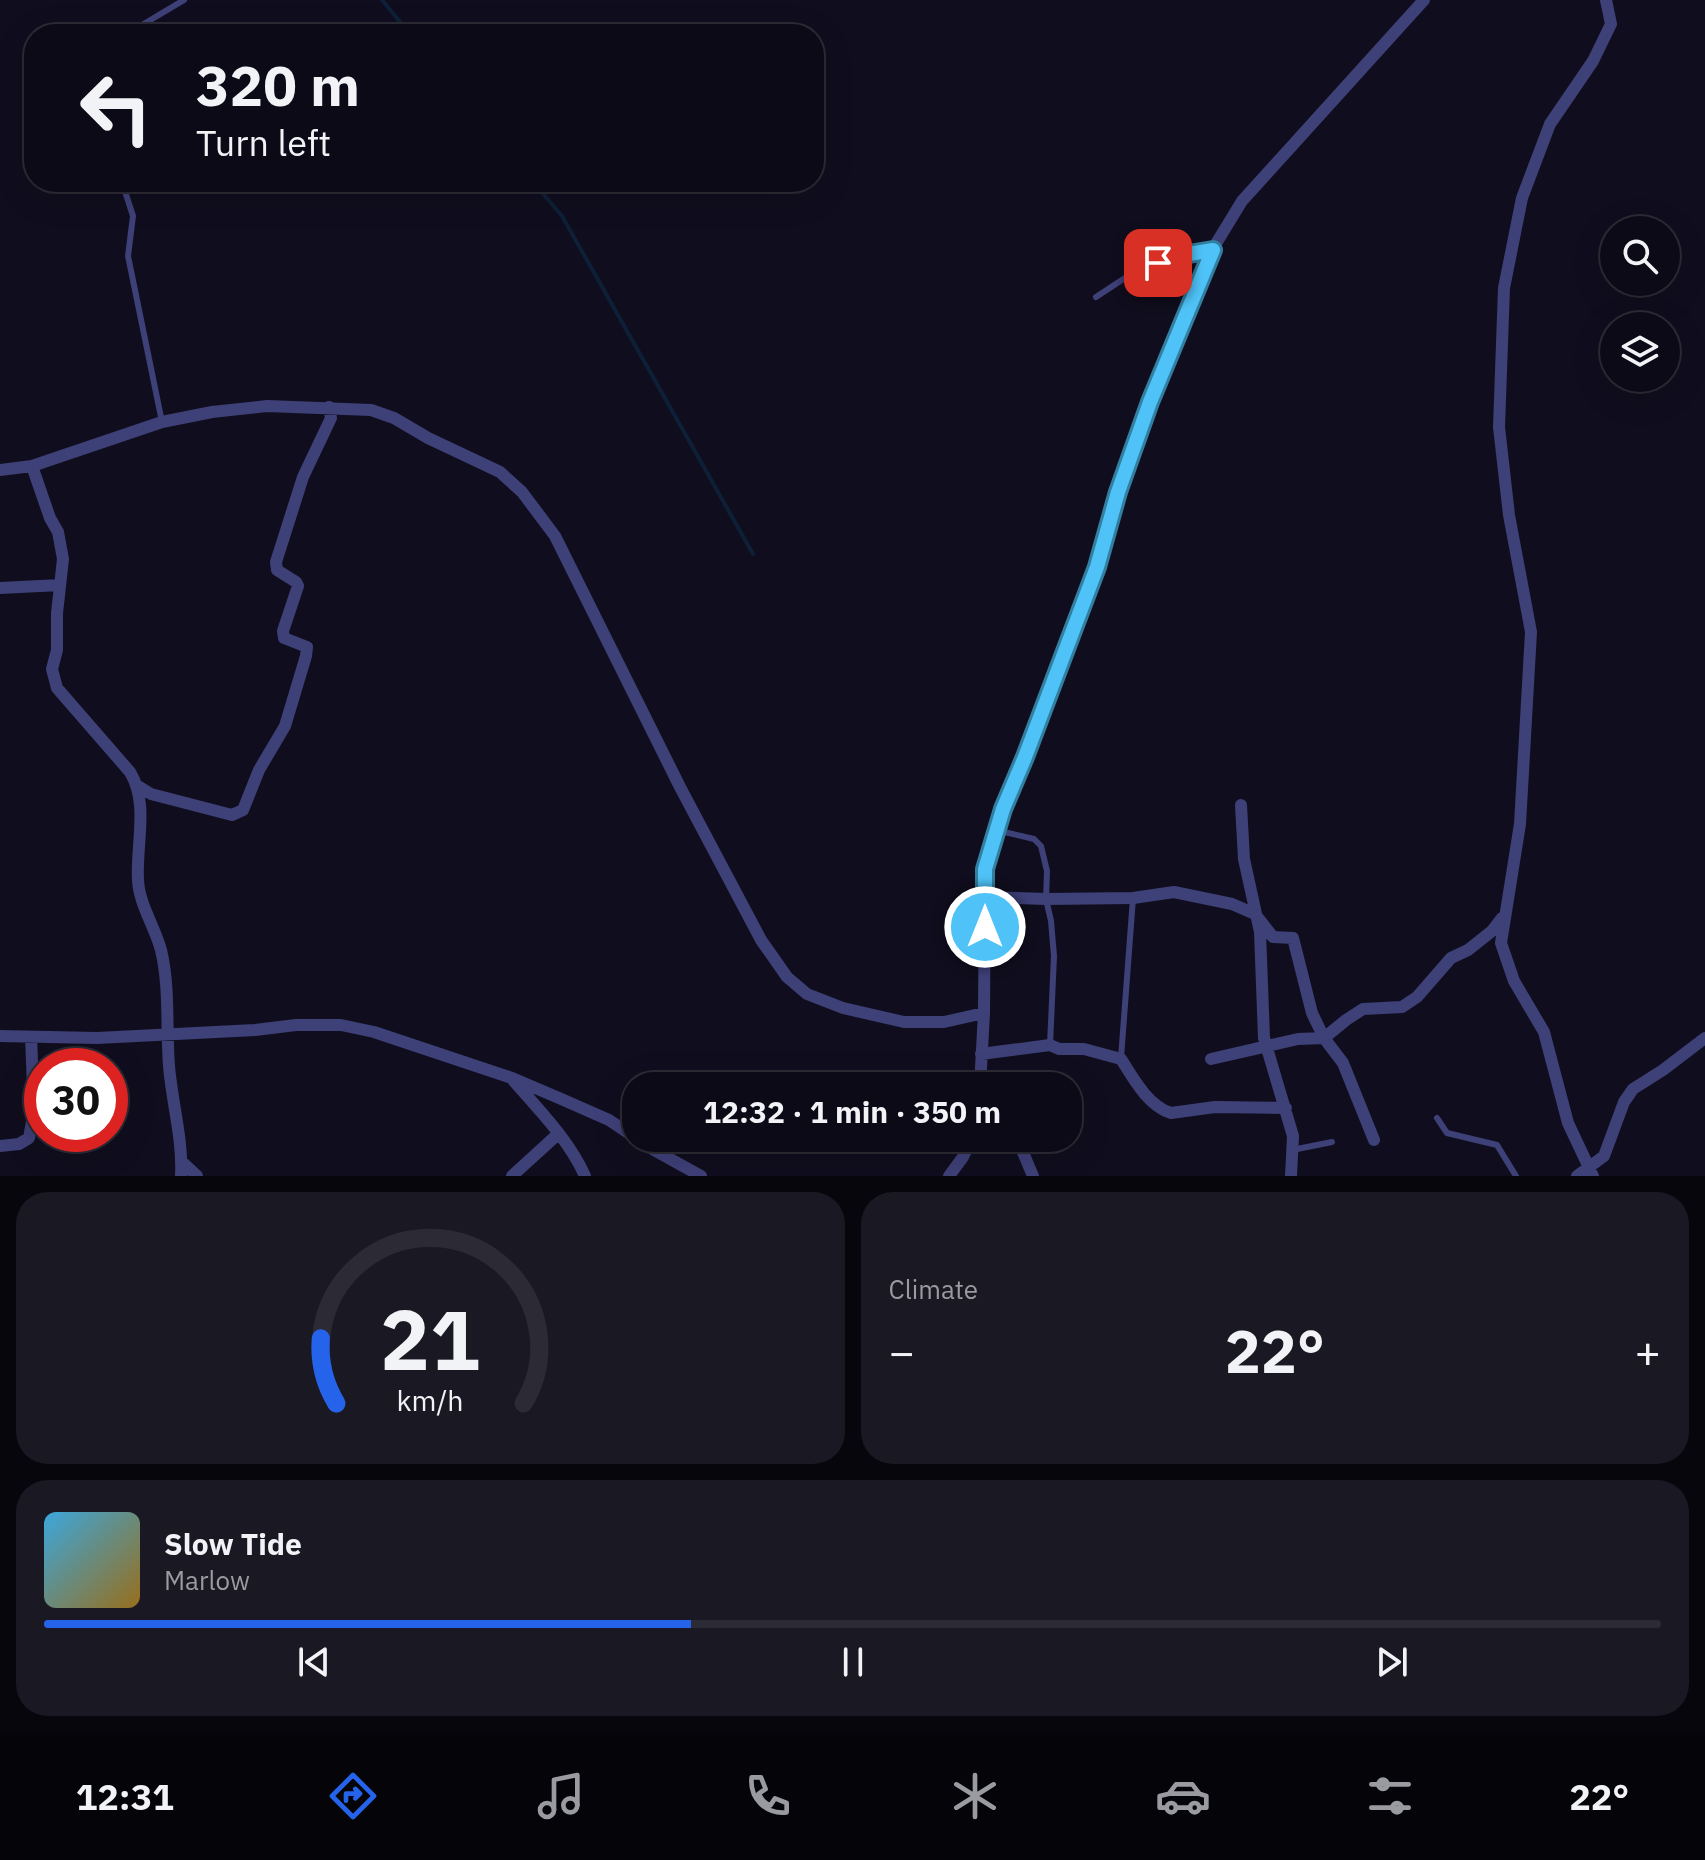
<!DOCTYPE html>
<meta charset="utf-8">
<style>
body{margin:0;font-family:"IBM Plex Sans",sans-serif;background:#1a1823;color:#f1f3f6;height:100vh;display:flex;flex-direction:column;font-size:30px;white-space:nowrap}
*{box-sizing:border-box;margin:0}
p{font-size:26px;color:#9a9aa1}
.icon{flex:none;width:44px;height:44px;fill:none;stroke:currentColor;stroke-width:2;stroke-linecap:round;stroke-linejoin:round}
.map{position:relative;height:1176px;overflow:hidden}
.sheet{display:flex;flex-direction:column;gap:16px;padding:16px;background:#07060c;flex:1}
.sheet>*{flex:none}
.banner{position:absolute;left:24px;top:24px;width:800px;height:168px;border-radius:32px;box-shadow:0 8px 32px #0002,0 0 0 2px #2c2b35;background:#0c0a16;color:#f1f3f6;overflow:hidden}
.tools{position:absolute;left:1600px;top:216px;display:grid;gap:16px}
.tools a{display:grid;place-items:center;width:80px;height:80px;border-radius:50%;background:#0c0a16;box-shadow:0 8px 32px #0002,0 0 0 2px #2c2b35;font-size:40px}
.speed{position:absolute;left:24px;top:1048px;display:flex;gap:16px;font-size:40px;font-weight:700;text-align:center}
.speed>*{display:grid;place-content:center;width:104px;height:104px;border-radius:50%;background:#0c0a16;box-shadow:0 8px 32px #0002,0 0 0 2px #2c2b35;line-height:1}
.speed .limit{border:12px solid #d22;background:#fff;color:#111}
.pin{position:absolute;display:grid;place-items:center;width:68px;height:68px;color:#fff;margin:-34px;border-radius:16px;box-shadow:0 4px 12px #0006}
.me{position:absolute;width:88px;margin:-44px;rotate:0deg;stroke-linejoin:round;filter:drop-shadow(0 0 6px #0008)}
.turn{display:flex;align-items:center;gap:28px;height:168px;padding:0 40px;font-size:36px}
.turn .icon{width:104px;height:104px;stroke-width:2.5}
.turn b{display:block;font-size:56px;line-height:68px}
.big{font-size:60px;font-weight:700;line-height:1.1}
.sheet .widget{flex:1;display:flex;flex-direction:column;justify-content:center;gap:12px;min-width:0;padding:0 28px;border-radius:32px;background:#1a1823}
.sheet .dial{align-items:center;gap:0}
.dial svg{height:208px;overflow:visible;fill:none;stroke:#2c2b35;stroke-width:7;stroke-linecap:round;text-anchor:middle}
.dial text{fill:#f1f3f6;stroke:none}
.song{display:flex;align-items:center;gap:24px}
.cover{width:96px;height:96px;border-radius:12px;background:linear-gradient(135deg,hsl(200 70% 55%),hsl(40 70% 35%))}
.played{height:8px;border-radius:4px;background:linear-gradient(90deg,#2563eb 40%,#2c2b35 40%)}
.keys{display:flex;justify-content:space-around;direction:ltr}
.heat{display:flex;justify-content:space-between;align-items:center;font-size:44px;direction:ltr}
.sheet .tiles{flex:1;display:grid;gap:16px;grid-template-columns:1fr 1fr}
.widget:last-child{grid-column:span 2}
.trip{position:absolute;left:622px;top:1072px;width:460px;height:80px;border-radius:32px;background:#0c0a16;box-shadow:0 8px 32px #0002,0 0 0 2px #2c2b35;font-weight:700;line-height:80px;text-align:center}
.dock{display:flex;height:128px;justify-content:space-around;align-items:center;background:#050409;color:#9a9aa1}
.dock .icon{width:56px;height:56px}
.dock .on{color:#2563eb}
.dock b{font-size:36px;color:#f1f3f6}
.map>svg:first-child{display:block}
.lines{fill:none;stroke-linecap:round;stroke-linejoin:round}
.stream{stroke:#0e2037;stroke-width:4}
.lane{stroke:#3e4078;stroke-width:6}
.street{stroke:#3e4078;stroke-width:12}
.route-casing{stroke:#337fa1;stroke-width:20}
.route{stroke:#4fc3f7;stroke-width:14}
</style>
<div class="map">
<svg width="1705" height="1176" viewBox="0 0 1705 1176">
<rect width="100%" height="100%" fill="#100e1e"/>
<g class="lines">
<path class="stream" d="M 382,0 L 410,34
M 533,182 L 562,216 L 753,554"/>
<path class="lane" d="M 127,34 L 184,0
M 122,182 L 133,216 L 128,256 L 162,422
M 1096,297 L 1134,272 L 1183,255 L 1213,250
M 996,830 L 1034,839 L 1041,846 L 1047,871 L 1046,899 L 1051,921 L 1054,956 L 1050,1045
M 1121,1058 L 1133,898
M 1437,1118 L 1447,1133 L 1497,1145 L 1516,1176
M 1292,1150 L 1332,1142"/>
<path class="street" d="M 32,466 L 50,518 L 58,532 L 63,559 L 57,613 L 57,650 L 52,669 L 57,688 L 130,772 C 149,803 136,844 138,880 C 139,904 155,927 161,950 C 170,988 166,1027 169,1066 C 172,1103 183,1139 181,1176
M 0,470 L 32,466 L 162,422 L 212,412 L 267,406 L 371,410 L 394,418 L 428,438 L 500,472 L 522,492 L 555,536 L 680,787 L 761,940 L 787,977 L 807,994 L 843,1008 L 904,1022 L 944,1022 L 984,1013
M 0,588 L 60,585
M 138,786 L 151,794 L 232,815 L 243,810 L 259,770 L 285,726 L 306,656 L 307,647 L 284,638 L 283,631 L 298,586 L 296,582 L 277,570 L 276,562 L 303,477 L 331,418 L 329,407
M 1241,805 L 1244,859 L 1260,932 L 1264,1038 L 1293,1136 L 1291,1176
M 985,897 L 1046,899 L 1133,898 L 1174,892 L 1232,904 L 1255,914 L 1273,937 L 1293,938 L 1312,1013 L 1324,1038 L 1343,1063 L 1374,1140
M 0,1036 L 97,1038 L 255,1030 L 296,1025 L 341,1025 L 374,1032 L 512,1078 L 559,1098 L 609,1120 L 654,1150 L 701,1176
M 981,1054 L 1050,1045 L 1059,1049 L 1084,1049 L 1121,1059 C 1133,1078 1148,1106 1171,1113 L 1215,1107 L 1286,1108
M 1211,1059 L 1298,1039 L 1324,1038 L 1346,1020 L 1363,1009 L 1402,1007 L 1417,997 L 1451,958 L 1468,950 L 1492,931 L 1502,918
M 513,1080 C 539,1110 569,1140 585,1176
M 980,1086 L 984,1013 L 985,869 L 1003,809 L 1025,757 L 1097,567 L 1118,492 L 1150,402 L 1193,295 L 1217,242 L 1242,201 L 1424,0
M 1017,1138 L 1033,1176
M 0,1146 L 19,1144 L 29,1138 L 34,1111 L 31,1037
M 182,1162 L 197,1176
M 512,1176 L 558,1134
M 949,1176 L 963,1157 L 972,1138
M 1577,1176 L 1604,1156 L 1624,1102 L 1633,1089 L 1663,1070 L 1705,1038
M 1593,1176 L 1568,1123 L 1544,1032 L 1514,981 L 1501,943 L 1520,824 L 1531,632 L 1509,515 L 1499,427 L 1504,288 L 1522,198 L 1550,124 L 1593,61 L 1611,24 L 1606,0"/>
</g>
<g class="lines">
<g class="route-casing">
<path id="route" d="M 985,927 L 985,869 L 1003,809 L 1025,757 L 1097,567 L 1118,492 L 1150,402 L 1213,250 L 1183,255 L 1158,263"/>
</g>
<use href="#route" class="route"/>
</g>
</svg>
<div class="tools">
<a><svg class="icon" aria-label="search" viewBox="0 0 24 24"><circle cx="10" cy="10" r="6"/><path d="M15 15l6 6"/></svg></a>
<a><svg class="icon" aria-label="layers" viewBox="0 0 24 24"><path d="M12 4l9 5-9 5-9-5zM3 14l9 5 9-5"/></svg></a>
</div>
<div class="speed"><div class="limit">30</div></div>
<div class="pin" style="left:1158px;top:263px;background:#d93025"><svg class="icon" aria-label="arrive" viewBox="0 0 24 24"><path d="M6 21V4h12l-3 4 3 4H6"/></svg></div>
<svg class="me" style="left:985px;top:927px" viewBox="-20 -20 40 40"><circle r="17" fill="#4fc3f7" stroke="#fff" stroke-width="3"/><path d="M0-11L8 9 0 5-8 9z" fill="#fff"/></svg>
<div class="trip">12:32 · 1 min · 350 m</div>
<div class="banner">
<div class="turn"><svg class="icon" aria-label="left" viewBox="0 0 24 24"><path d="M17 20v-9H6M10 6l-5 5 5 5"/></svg><div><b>320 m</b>Turn left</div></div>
</div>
</div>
<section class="sheet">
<div class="tiles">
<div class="widget dial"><svg viewBox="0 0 100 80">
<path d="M14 69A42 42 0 1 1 86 69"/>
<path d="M14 69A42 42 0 0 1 8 44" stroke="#2563eb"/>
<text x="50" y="56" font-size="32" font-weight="700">21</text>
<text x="50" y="72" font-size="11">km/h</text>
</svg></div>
<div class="widget"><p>Climate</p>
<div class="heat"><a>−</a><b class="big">22°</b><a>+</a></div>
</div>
<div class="widget">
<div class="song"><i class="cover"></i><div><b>Slow Tide</b><p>Marlow</p></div></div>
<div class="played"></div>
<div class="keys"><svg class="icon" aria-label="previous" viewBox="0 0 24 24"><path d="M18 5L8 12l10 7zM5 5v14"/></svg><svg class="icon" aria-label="pause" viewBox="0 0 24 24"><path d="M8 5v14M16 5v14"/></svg><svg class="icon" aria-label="next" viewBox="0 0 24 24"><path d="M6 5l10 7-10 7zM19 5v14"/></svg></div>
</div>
</div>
</section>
<nav class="dock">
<b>12:31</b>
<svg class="icon on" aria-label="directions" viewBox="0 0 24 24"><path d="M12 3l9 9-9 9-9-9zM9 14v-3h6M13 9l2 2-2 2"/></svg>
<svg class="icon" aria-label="music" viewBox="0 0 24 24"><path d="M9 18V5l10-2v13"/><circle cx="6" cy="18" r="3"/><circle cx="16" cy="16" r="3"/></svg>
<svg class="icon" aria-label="phone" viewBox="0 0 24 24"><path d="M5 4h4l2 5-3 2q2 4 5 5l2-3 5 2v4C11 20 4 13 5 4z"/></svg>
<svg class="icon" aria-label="climate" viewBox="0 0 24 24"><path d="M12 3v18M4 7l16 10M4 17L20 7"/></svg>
<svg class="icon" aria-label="car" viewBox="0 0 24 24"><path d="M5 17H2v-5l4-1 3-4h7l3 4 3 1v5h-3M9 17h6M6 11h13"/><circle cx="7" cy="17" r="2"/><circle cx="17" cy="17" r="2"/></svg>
<svg class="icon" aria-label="filters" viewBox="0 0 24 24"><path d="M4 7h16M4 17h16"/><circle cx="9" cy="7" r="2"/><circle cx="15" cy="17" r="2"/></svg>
<b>22°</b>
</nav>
